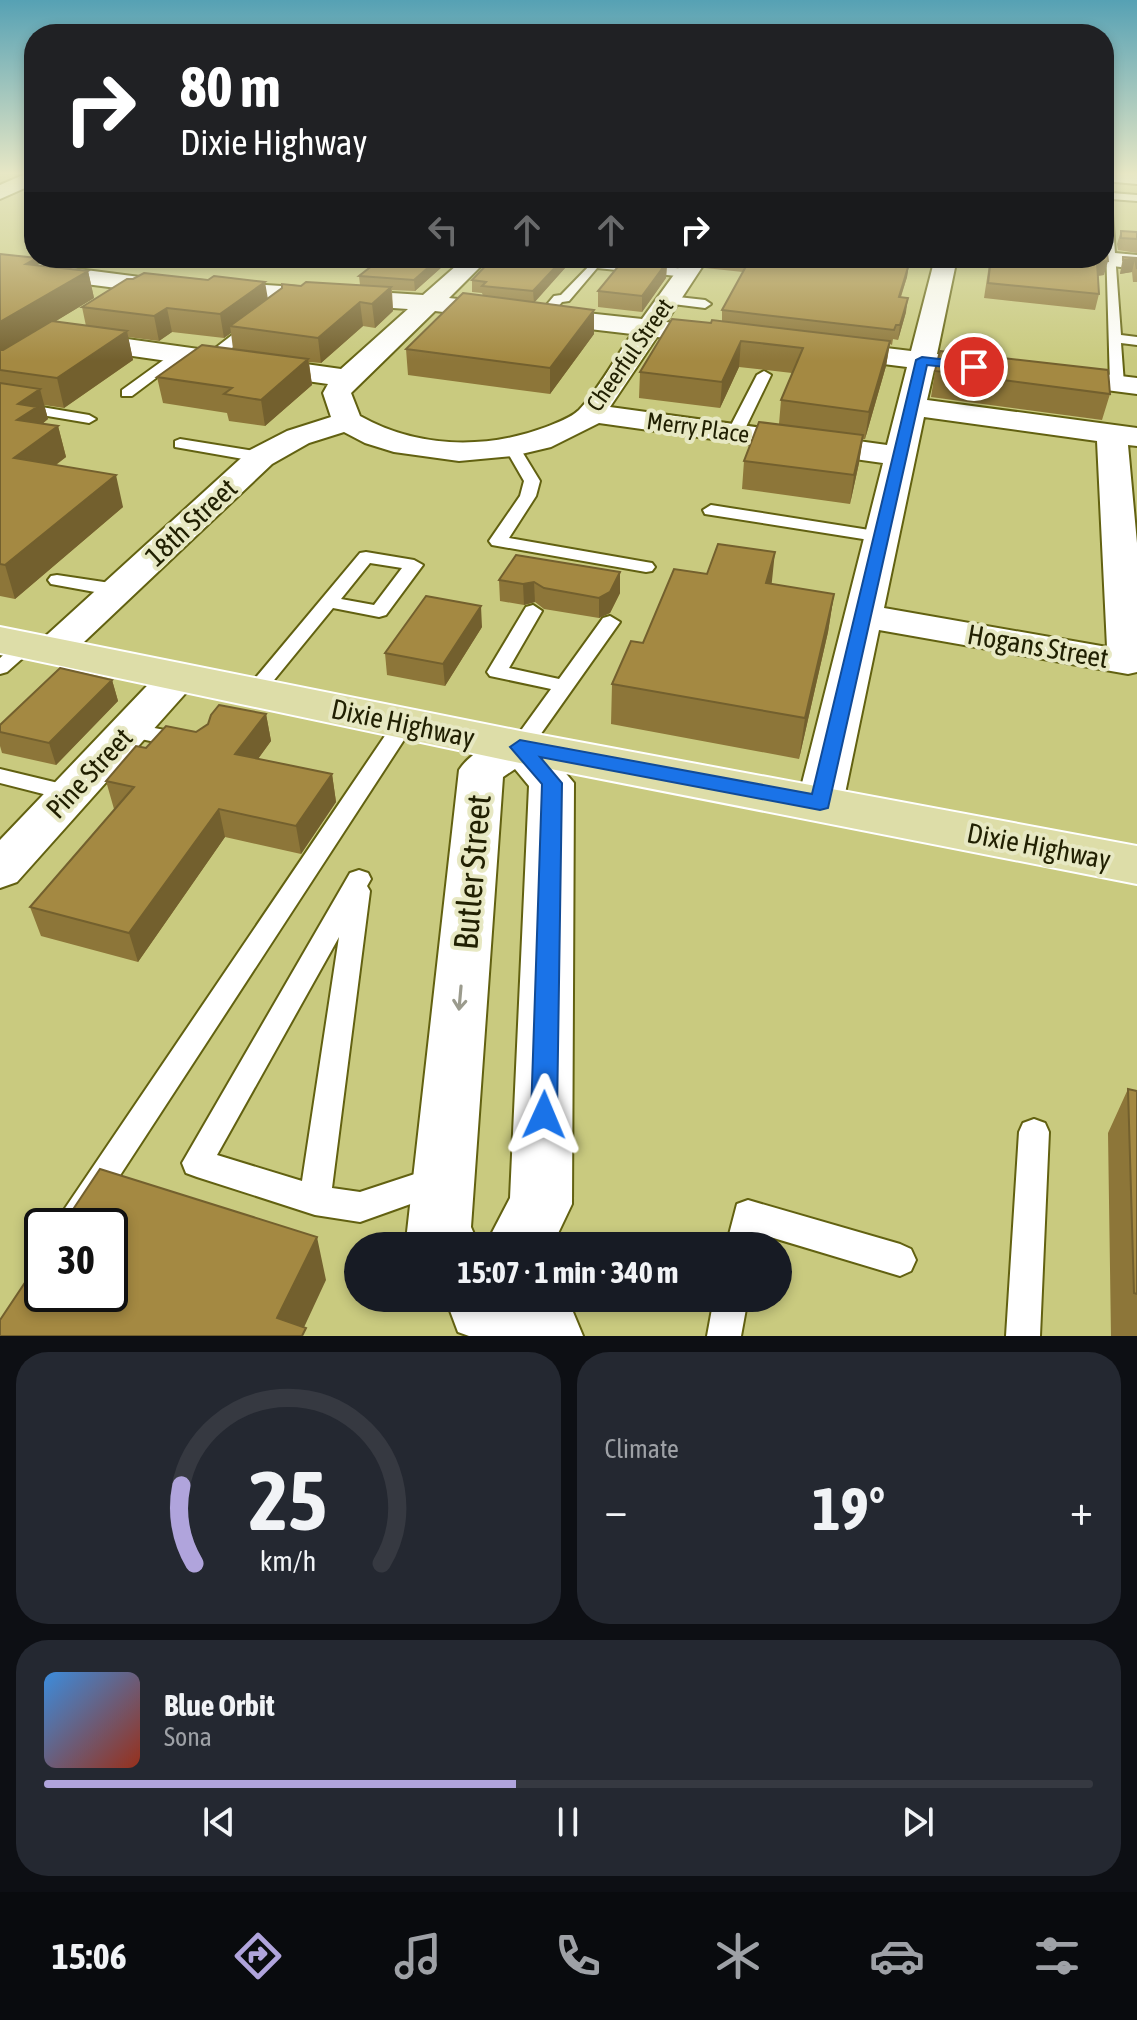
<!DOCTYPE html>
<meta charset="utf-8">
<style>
body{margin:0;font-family:"Asap Condensed",sans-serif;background:#242831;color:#f1f3f6;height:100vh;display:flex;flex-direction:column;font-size:30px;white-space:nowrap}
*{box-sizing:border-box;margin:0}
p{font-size:26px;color:#9ea1a6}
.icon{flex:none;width:44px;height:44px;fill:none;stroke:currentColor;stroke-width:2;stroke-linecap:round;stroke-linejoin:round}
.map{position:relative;height:1336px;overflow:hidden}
.panel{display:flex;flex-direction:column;gap:16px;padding:16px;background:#0d0f14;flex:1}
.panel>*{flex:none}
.banner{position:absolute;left:24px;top:24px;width:1090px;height:244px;border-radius:32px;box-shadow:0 4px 12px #0003;background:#202124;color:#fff;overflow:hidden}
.speed{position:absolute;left:24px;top:1208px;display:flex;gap:16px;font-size:40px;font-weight:700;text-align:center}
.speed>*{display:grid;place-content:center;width:104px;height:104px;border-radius:50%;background:#171b24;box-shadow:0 4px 12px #0003;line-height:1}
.speed .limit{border:4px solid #111;border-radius:12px;background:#fff;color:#111}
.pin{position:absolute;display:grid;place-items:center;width:68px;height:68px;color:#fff;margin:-34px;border:4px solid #fff;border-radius:50%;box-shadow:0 2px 8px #0007}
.me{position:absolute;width:88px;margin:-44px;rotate:1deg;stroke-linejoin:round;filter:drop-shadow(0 0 6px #0008)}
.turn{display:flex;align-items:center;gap:28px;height:168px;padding:0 24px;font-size:36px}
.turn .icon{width:104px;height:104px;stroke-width:2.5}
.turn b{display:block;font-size:56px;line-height:68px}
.lanes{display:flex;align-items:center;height:76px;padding:0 24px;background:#0003;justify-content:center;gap:40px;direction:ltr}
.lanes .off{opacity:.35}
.big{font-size:60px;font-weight:700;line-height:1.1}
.panel .tile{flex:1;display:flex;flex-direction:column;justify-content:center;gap:12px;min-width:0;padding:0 28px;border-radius:32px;background:#242831}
.panel .dial{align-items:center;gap:0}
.dial svg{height:208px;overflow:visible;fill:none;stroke:#363941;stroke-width:7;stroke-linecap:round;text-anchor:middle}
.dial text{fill:#f1f3f6;stroke:none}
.song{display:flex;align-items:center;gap:24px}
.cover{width:96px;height:96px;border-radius:12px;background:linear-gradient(135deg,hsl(210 70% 55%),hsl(10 70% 35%))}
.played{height:8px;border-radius:4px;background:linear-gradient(90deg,#b0a4dc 45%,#363941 45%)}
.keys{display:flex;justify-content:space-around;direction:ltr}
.heat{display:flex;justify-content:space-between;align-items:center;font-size:44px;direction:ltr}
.panel .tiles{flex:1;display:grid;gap:16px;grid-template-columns:1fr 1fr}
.tile:last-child{grid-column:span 2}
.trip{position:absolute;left:344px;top:1232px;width:448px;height:80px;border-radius:40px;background:#171b24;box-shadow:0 4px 12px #0003;font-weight:700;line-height:80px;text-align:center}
.dock{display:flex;height:128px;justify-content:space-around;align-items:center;background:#090b0e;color:#9ea1a6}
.dock .icon{width:56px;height:56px}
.dock .selected{color:#b0a4dc}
.dock b{font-size:36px;color:#f1f3f6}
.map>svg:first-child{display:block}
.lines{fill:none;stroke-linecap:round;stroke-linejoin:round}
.service-casing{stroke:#626111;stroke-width:4}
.minor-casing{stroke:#626111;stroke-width:4}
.primary-casing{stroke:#fff;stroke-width:4}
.service{fill:#fff;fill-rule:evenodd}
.minor{fill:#fff;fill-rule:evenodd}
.primary{fill:#dddda8;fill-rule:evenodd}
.wall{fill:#8d7639}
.shaded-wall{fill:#73602e}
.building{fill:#a48942;stroke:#73602e;stroke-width:2}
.oneway{stroke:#9b9b8d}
.route{fill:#1a73e8;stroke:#114b97;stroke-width:2}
.labels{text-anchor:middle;stroke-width:8;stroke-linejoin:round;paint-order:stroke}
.far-street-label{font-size:24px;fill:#212002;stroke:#e7e8c3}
.street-label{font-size:28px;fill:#212002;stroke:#e7e8c3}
.near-street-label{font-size:34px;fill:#212002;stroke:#e7e8c3}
</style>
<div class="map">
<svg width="1137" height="1336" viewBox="0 0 1137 1336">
<rect width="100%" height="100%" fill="#c9ca7f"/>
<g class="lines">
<g class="service-casing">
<path id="service" d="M 1104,174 L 1110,175 L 1111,193 L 1137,195 L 1137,201 L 1111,199 L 1121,335 L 1137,337 L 1137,345 L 1121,343 L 1124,384 L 1117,388 L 1110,384 Z
M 594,261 L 687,269 L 693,273 L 687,277 L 597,268 L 569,301 L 562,302 L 549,317 L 541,317 L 539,314 L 554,296 L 561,295 Z
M 669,296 L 705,300 L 711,304 L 705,308 L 665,303 L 663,300 Z
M 249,322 L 260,325 L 215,362 L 205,362 L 205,356 Z
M 176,351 L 188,354 L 132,396 L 122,396 L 122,390 Z
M 764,371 L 771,375 L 743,433 L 740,436 L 730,436 L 727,433 L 757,375 Z
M 0,400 L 89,415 L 96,419 L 89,423 L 0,408 Z
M 180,439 L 261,452 L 269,457 L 261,462 L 175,447 L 175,441 Z
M 513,443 L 518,445 L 540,481 L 536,496 L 509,538 L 646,562 L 652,563 L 655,567 L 652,571 L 646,572 L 492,545 L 489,541 L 520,496 L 524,481 L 505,448 Z
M 711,505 L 882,532 L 891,537 L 882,542 L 705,514 L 703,510 Z
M 366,552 L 414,560 L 423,565 L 386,615 L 379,617 L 333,608 L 261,696 L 247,696 L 244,692 L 247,688 L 360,553 ZM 370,563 L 402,568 L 374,605 L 341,599 Z
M 57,575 L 117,584 L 126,590 L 117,596 L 51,584 L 48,580 L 51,576 Z
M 533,605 L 542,611 L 509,668 L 559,679 L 603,618 L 610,616 L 620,622 L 528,752 L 512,752 L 509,747 L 551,689 L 490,676 L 487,672 L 526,607 Z
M 26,639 L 36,645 L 33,649 L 7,672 L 0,674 L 0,658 L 19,641 Z
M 404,716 L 415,723 L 87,1226 L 53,1226 L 397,718 Z
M 129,723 L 185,734 L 193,736 L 196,741 L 193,746 L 185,748 L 121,735 L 118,730 L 121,725 Z
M 0,769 L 79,788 L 82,793 L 79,798 L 71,801 L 0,783 Z
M 359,870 L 368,873 L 371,879 L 367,886 L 370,891 L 332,1188 L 360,1192 L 436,1167 L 447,1171 L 451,1181 L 447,1191 L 360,1222 L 315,1215 L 197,1177 L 186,1173 L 182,1163 L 350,873 ZM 339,937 L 302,1181 L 217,1155 Z
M 1034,1119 L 1045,1123 L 1049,1132 L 1040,1336 L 1006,1336 L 1019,1132 L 1023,1123 Z
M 748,1200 L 900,1244 L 911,1249 L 916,1260 L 911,1271 L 900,1276 L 760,1234 L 758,1246 L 726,1246 L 737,1204 Z
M 714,1298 L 748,1298 L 741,1336 L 707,1336 Z"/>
</g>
<g class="minor-casing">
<path id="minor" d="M 25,174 L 34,174 L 34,184 L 0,199 L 0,185 Z
M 1104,174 L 1137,174 L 1137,184 L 1104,181 Z
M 1104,252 L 1137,255 L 1137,269 L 1088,263 L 1085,258 L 1104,258 Z
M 465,258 L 489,258 L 449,298 L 642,319 L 686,258 L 708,258 L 666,322 L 729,330 L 733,336 L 729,342 L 720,344 L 657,337 L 610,407 L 887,445 L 907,367 L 836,358 L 827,356 L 823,350 L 827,344 L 836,342 L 911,351 L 935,258 L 957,258 L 937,354 L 1000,363 L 1004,369 L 1000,375 L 990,377 L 934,370 L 927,400 L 1137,428 L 1137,446 L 1128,445 L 1137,543 L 1137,672 L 1128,674 L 879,630 L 843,803 L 836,814 L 820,819 L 804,814 L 797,803 L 883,463 L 599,423 L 551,447 L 513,456 L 459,461 L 394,452 L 365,443 L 344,432 L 309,443 L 272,464 L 66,659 L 52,663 L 38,659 L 32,651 L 38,643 L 250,450 L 287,431 L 331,417 L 323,393 L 328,384 L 77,348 L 68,346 L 64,340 L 68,334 L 77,332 L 341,369 L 408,309 L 140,291 L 0,273 L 0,259 L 140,277 L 423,295 ZM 435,311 L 632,334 C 615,358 599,389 579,410 C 571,418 556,423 546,427 C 485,450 417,448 360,416 L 351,393 ZM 924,417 L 1097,441 L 1107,647 L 884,608 Z
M 1054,368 L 1137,378 L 1137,394 L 1044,382 L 1040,376 L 1044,370 Z
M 178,665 L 192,668 L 198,677 L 192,686 L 17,882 L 0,888 L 0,840 L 164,668 Z
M 520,733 L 535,737 L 574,783 L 572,1204 L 552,1246 L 485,1246 L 510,1198 L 529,786 L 515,769 L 503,777 L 471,1227 L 479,1246 L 413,1246 L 407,1232 L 459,770 C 471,751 499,739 520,733 Z
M 453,1298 L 539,1298 L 573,1312 L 583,1336 L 469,1336 L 458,1332 L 449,1308 Z"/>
</g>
<g class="primary-casing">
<path id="primary" d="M 0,627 L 520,731 L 1137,846 L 1137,884 L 520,763 L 0,653 Z"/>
</g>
<use href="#service" class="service"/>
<use href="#minor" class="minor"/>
<use href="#primary" class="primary"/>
</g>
<path class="wall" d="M 1121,231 L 1137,232 L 1137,253 L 1118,250 L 1117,244 Z
M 0,254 L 39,265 L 88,271 L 94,298 L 54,322 L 86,326 L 82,307 L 268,298 L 301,286 L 360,285 L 359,276 L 452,258 L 415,291 L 392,290 L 393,311 L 375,328 L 363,326 L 321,363 L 309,362 L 312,385 L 265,426 L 229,421 L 227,413 L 163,403 L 157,377 L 233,349 L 231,333 L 224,338 L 172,332 L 159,341 L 128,337 L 133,360 L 64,408 L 44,405 L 48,419 L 42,424 L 58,426 L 66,457 L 56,465 L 123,507 L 15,599 L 0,596 Z
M 1123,257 L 1137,258 L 1137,282 L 1133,282 L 1132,272 L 1120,274 Z
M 493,258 L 574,258 L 534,302 L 594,310 L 594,334 L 550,394 L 408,375 L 406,349 L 483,296 L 482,293 L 472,292 L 472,280 Z
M 634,258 L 683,258 L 677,265 L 667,264 L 666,278 L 642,312 L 598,307 L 598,291 Z
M 706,258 L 909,258 L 907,277 L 901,297 L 906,312 L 898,340 L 893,339 L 892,345 L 890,344 L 886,366 L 865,439 L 863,439 L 859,463 L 850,504 L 742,489 L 744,461 L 779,424 L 781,400 L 792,373 L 739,367 L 720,408 L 639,398 L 640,372 L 711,323 L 722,321 L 722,310 L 743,272 L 705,268 Z
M 990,258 L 1104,258 L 1104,275 L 1098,276 L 1099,294 L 1095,310 L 984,298 Z
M 935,371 L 1110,394 L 1102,420 L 931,397 Z
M 516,555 L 620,593 L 610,613 L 599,618 L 544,609 L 535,602 L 524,605 L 500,601 L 499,580 Z
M 772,584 L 834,594 L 828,632 L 799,759 L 611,724 L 612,684 L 643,643 Z
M 482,627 L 445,686 L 387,675 L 385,653 Z
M 112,680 L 118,701 L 56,765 L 2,753 L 0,746 L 0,725 Z
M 266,714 L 271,741 L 258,759 L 332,774 L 336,802 L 301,854 L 225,837 L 138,962 L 41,936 L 30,907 L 115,809 L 114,809 L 106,781 L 146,748 L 196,732 Z
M 1128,1089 L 1137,1091 L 1137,1336 L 1111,1336 L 1108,1133 Z"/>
<path class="shaded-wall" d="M 37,258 L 43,284 L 26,264 Z
M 439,258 L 452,258 L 415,291 L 414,280 Z
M 564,258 L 574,258 L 534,303 L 533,291 Z
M 678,258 L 683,258 L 677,265 Z
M 1135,259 L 1132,272 L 1120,274 L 1123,260 Z
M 1108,261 L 1104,275 L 1093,276 L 1097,262 Z
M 667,262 L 666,278 L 642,312 L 642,296 Z
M 909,264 L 907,277 L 896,311 L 899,297 Z
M 88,271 L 94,298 L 0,355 L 0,322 Z
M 265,282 L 269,305 L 230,326 L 231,333 L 224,338 L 220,314 Z
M 391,287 L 393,311 L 375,328 L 372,304 Z
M 908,298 L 906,312 L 898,340 L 900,325 Z
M 360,302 L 363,326 L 321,363 L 318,338 Z
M 167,308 L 172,332 L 159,341 L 154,316 Z
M 594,310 L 594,334 L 550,394 L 550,368 Z
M 127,331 L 133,360 L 64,408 L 57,378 Z
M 741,341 L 739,367 L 720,408 L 722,382 Z
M 890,341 L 886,366 L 865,439 L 869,412 Z
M 308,359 L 312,385 L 265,426 L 261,400 Z
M 40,389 L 48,419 L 42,424 L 58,426 L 66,457 L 23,489 L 14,458 L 18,404 Z
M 863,435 L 859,463 L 850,504 L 854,475 Z
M 116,475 L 123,507 L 15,599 L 5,565 Z
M 775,552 L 771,590 L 766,583 Z
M 620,572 L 620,593 L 610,613 L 599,618 L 599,598 Z
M 534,582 L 535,602 L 524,605 L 523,584 Z
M 834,594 L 828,632 L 799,759 L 805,718 Z
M 481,606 L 482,627 L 445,686 L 443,664 Z
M 112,680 L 118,701 L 56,765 L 49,743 Z
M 266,714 L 271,741 L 241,782 L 235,754 Z
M 332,774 L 336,802 L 301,854 L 296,826 Z
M 219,809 L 225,837 L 138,962 L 129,933 Z
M 317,1237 L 326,1280 L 300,1336 L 277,1318 Z"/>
<path class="building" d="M 1121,231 L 1137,232 L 1137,239 L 1121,238 Z
M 1104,253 L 1107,253 L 1108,261 L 1097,262 L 1099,294 L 988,283 L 991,258 L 1104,258 Z
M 0,254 L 37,258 L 26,264 L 88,271 L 0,322 Z
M 1123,257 L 1137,258 L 1137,269 L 1135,259 L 1123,260 Z
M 382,258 L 439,258 L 414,280 L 359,276 Z
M 493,258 L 564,258 L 533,291 L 482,286 L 486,282 L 472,280 Z
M 625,258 L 667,262 L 642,296 L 598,291 Z
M 738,258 L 907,258 L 906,263 L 909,264 L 899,297 L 908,298 L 900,325 L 896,325 L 894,330 L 722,310 L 750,259 Z
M 144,273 L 208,280 L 214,276 L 265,282 L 220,314 L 167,308 L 154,316 L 82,307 L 127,279 L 133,279 Z
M 306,282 L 391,287 L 372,304 L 360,302 L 318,338 L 230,326 L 282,288 L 282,284 L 301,286 Z
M 463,293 L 594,310 L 550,368 L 406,349 Z
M 672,319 L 711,323 L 712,320 L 890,341 L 869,412 L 781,400 L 803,348 L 741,341 L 722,382 L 640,372 Z
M 52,321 L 127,331 L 57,378 L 0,370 L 0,350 L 3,350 Z
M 202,345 L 308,359 L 261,400 L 224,394 L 232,388 L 157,377 Z
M 940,351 L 1108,370 L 1110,394 L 935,371 Z
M 0,383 L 40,389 L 18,404 L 37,407 L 17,420 L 58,426 L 14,458 L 116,475 L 5,565 L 0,564 Z
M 759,422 L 863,435 L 854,475 L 744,461 Z
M 718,544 L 775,552 L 766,583 L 834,594 L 805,718 L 612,684 L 631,641 L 643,643 L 674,569 L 707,574 Z
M 516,555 L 620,572 L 610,592 L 599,598 L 544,588 L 534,582 L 523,584 L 499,580 Z
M 426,596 L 481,606 L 443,664 L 385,653 Z
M 60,668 L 112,680 L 49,743 L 0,732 L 0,725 Z
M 219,705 L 266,714 L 235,754 L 332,774 L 296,826 L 219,809 L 129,933 L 30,907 L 134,787 L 106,781 L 136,746 L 146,748 L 166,726 L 196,732 L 208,724 L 211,715 Z
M 1128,1089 L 1137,1091 L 1137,1294 L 1134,1293 Z
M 100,1169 L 317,1237 L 277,1318 L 306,1328 L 302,1336 L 0,1336 L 0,1320 L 42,1257 L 42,1294 L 110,1294 L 110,1226 L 62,1226 Z"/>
<defs><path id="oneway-shaft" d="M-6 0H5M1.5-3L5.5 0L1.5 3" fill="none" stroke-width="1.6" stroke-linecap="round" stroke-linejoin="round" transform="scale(2)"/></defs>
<use class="oneway" href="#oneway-shaft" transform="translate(460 998) rotate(95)"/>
<linearGradient id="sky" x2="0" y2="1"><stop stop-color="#56a1b4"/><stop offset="0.48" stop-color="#e7e7c5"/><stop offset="1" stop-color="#e7e7c5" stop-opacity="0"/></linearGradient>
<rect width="1137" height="361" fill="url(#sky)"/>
<path class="route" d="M 922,357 L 974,363 L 980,367 L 974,370 L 927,365 L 828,808 L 820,810 L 540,757 L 562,783 L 557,1115 L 553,1123 L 544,1126 L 535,1123 L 531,1115 L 542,784 L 510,747 L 520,740 L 812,794 L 916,360 Z"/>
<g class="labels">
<g class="far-street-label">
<text transform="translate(630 355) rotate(-55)" y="8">Cheerful Street</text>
<text transform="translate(698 428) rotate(8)" y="8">Merry Place</text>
</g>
<g class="street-label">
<text transform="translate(191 522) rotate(-43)" y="10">18th Street</text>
<text transform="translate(1038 646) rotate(10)" y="10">Hogans Street</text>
<text transform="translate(403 723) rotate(12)" y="10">Dixie Highway</text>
<text transform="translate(89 773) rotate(-47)" y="10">Pine Street</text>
<text transform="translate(1039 846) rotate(11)" y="10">Dixie Highway</text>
</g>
<g class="near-street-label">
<text transform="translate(472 872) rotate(-85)" y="12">Butler Street</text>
</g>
</g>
</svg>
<div class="speed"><div class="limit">30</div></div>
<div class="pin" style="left:974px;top:367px;background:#d93025"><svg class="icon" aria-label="arrive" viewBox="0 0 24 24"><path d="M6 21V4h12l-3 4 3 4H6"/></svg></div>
<svg class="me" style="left:544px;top:1115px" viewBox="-20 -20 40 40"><path d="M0-17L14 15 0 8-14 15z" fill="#1a73e8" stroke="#fff" stroke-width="4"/></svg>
<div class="trip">15:07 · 1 min · 340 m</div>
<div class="banner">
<div class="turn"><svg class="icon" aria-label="right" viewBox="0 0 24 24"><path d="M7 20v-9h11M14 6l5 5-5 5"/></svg><div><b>80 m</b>Dixie Highway</div></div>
<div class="lanes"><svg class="icon off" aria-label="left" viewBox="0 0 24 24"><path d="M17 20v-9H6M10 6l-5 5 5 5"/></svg><svg class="icon off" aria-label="ahead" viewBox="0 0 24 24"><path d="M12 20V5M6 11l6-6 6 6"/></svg><svg class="icon off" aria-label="ahead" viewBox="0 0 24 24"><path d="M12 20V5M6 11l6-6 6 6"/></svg><svg class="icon" aria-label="right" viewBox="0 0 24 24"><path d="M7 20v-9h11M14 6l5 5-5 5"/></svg></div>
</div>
</div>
<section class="panel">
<div class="tiles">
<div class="tile dial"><svg viewBox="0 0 100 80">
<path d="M14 69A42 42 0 1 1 86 69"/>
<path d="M14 69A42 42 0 0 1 9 39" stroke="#b0a4dc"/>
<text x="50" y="56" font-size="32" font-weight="700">25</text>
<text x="50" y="72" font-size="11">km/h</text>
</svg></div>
<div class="tile"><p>Climate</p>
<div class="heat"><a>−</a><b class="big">19°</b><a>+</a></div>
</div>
<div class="tile">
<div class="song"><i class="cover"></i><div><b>Blue Orbit</b><p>Sona</p></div></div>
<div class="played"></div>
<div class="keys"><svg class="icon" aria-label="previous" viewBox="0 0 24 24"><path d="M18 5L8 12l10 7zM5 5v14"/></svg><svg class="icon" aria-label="pause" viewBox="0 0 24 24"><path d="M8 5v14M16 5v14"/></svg><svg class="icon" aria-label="next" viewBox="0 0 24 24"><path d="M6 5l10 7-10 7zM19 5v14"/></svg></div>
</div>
</div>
</section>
<nav class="dock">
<b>15:06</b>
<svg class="icon selected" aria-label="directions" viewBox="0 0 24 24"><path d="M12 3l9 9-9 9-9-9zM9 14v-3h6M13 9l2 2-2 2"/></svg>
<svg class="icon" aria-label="music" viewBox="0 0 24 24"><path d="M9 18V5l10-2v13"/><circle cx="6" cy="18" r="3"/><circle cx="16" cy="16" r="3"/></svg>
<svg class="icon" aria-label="phone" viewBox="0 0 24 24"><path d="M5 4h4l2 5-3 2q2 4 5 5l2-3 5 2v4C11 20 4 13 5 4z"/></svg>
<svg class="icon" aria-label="climate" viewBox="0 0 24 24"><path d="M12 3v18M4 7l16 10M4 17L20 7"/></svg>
<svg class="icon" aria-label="car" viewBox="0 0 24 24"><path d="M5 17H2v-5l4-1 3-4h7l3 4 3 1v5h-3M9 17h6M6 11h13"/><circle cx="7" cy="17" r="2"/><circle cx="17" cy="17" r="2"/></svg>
<svg class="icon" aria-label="filters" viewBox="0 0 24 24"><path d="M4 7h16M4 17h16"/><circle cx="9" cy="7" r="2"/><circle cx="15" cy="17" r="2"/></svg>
</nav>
